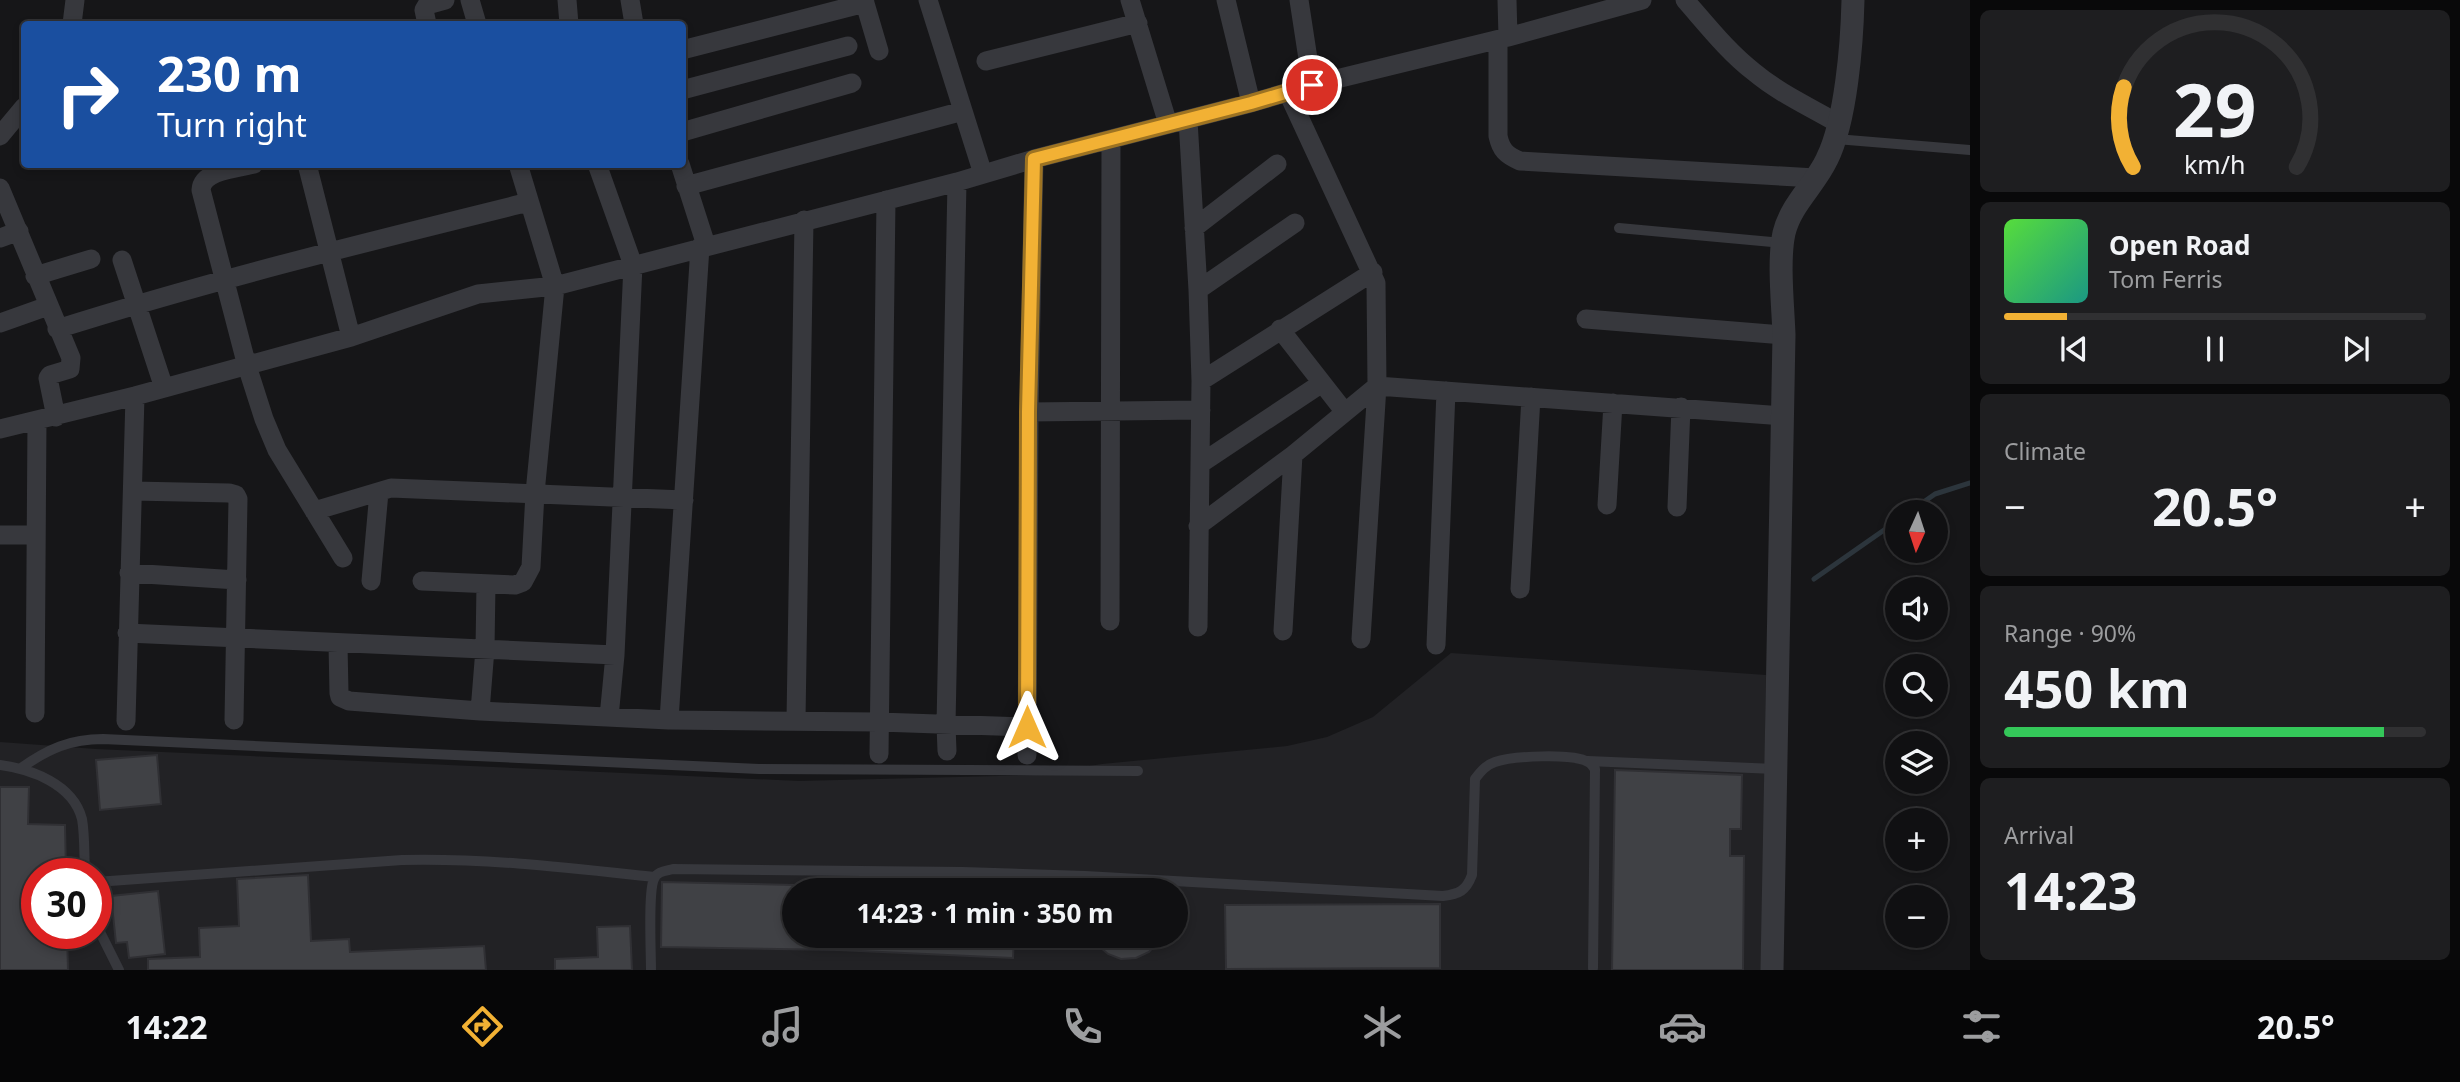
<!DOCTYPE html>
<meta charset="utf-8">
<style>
body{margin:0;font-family:"Noto Sans",sans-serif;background:#1e1e20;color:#f1f3f6;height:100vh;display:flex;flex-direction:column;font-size:26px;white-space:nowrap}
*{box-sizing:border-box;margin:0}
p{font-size:23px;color:#9c9d9f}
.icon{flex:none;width:38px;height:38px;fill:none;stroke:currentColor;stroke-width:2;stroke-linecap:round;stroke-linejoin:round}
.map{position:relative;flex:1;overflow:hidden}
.sheet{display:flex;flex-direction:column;gap:10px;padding:10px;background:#09090a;width:490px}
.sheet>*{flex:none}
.hud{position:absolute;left:21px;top:21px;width:665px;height:147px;border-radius:7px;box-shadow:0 4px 10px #0003,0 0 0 2px #303032;background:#1a4fa0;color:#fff;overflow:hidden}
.needle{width:46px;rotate:183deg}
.fabs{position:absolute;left:1885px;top:500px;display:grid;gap:14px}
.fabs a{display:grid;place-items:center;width:63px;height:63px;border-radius:50%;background:#101012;box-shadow:0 4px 10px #0003,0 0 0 2px #303032;font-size:35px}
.speed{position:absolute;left:21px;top:858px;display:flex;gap:14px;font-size:35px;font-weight:700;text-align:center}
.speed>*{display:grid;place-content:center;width:91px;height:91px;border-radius:50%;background:#101012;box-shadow:0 4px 10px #0003,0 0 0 2px #303032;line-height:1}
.speed .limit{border:10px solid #d22;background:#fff;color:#111}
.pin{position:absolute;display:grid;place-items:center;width:60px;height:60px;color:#fff;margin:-30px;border:4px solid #fff;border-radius:50%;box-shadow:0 2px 7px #0007}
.me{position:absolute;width:77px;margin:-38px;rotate:0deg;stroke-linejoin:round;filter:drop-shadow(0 0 5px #0008)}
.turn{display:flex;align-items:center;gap:24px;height:147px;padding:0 21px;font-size:32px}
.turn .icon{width:91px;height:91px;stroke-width:2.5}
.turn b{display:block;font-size:49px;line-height:60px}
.big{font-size:52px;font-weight:700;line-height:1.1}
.sheet .widget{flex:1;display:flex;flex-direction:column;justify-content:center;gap:10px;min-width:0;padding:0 24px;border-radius:10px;background:#1e1e20}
.sheet .dial{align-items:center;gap:0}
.dial svg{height:182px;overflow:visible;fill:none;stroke:#303032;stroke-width:7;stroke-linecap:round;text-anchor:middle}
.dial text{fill:#f1f3f6;stroke:none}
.song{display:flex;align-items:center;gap:21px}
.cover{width:84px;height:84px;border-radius:10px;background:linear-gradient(135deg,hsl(110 70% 55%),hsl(170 70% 35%))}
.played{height:7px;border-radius:4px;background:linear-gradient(90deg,#f2b134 15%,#303032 15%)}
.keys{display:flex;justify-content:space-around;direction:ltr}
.heat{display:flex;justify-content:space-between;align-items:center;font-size:38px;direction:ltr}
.charge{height:10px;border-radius:5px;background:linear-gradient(90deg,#34c759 90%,#303032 0)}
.trip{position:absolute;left:782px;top:878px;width:406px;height:70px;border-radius:35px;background:#101012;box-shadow:0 4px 10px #0003,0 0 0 2px #303032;font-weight:700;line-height:70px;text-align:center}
.menu{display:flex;height:112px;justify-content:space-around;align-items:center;background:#060607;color:#9c9d9f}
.menu .icon{width:49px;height:49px}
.menu .current{color:#f2b134}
.menu b{font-size:32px;color:#f1f3f6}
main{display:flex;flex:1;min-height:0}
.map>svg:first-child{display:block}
.built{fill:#222225;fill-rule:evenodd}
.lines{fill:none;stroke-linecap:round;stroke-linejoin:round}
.stream{stroke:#2c353c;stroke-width:5}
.building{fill:#404145;stroke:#303034;stroke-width:2}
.service{stroke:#37383d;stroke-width:10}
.minor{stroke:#37383d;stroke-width:19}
.tertiary{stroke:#37383d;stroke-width:23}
.route-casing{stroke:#9d7322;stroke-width:18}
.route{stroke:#f2b134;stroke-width:12}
</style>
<main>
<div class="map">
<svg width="1970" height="970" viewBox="0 0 1970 970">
<rect width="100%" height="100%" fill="#161618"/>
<path class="built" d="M 1451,653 L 1766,675 L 1763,970 L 0,970 L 0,742 L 96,749 L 799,781 L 1033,775 L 1102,764 L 1287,746 L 1327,737 L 1373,717 ZM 37,873 L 96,873 L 96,933 L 37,933 ZM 794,891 L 1176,891 L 1176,936 L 794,936 Z"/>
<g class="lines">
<path class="stream" d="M 1908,513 L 1935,494 L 1970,483
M 1814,579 L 1897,521"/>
</g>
<path class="building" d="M 157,755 L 161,804 L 100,810 L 96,760 Z
M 1615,770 L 1742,775 L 1741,829 L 1730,829 L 1730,856 L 1744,856 L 1743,970 L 1612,970 Z
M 0,787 L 29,787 L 28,824 L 65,825 L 66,873 L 37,873 L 37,933 L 67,933 L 68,970 L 0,970 Z
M 308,875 L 311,941 L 349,939 L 350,952 L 484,946 L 486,970 L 148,970 L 148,959 L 200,957 L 199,928 L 239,926 L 237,879 Z
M 662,882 L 794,885 L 794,936 L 1014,936 L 1013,958 L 838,950 L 661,947 Z
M 158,891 L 165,954 L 129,958 L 127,942 L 116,943 L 111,896 Z
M 1440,904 L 1440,968 L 1226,969 L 1225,905 Z
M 630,926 L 632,970 L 555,970 L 555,959 L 598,957 L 597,927 Z
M 1087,936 L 1163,936 L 1149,952 L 1136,958 L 1121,959 L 1108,954 Z"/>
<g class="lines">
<path class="service" d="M 1836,139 L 1970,150
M 1619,228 L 1782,243
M 1588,761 L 1775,769
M 0,765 C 31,769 73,784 82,819 C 85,836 84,856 85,873
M 21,768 C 48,749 70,739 103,739 L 759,769 L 1138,771
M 96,882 L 402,860 C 487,858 570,868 654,877
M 96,924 L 119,970
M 651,970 C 651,953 648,891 654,879 C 657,871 666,871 673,869 L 963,872 L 1085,876 L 1443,896 C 1459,894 1466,891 1472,875 L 1475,779 C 1481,771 1486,765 1495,762 C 1512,756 1573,753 1588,762 C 1591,763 1593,767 1595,769 L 1593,968"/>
<path class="minor" d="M 470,0 L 477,24
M 567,0 L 569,24
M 630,0 L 634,24
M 864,0 L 879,51
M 928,0 L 983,174
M 1130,0 L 1168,124
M 1226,0 L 1251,103
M 1299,0 L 1312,85
M 1507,0 L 1508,37
M 1685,0 C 1707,25 1728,52 1754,72 C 1779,93 1810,107 1839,124
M 72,24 L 75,0
M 427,24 L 424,10 L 427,5 L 445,0
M 1498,40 L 1498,136 C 1501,150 1506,155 1520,161 L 1815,178
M 682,50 L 865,3
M 986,61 L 1138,23
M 682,90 L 848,46
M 1288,93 L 1376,283 L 1377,386 L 1361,639
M 1188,120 L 1198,290 L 1201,381 L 1198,627
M 682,132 L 852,83
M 0,136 L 24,107
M 254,164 C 239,168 202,170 201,190 L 247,366 L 264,419 L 277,450 L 343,558
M 307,164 L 351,337
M 597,164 L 633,265 L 615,655 L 609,717
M 680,164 L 706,245
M 686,186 L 963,111
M 0,188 L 71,358 L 70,369 L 50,375 L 48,378 L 56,417
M 1194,228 L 1277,164
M 0,238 L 19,231
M 122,260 L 164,388
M 35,276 L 91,259
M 1198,290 L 1295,223
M 1586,319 L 1784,335
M 0,323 L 48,306
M 57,329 C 212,280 371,241 529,202
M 1280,329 L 1344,411
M 1201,381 L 1373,272
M 1029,412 L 1201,410
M 0,429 L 135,396 L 351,337 L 478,294 L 555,286 L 957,182 L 1034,159 L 1251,103 L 1312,85 L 1508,37 L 1642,0
M 1200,464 L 1322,383
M 133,491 L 229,493 L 236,495 L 238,499 L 234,720
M 1607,505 L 1613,403
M 1677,507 L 1681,407
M 314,511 L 391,488 L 684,500
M 1198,526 L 1293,455 L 1377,386 L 1783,416
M 0,535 L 36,535
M 129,573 L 237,580
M 371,581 L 379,492
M 422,581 L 515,585 L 523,582 L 531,567 L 535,493 L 555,286 L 518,164
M 1520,589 L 1531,397
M 1110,621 L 1111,139
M 1283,631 L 1293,455
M 127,633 L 615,655
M 338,644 L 339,693 L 340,697 L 349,701 L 480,711 L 669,720 L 879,722 L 1027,727
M 1436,645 L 1446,391
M 480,711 L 485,649 L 486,584
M 35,713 L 37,420
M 669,720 L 700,247
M 796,720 L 804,220
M 126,721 L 135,396
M 947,751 L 946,725 L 957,182
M 879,754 L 886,200
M 1027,755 L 1029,412 L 1034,159"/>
<path class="tertiary" d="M 1772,970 L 1784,335 C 1783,306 1778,261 1784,233 C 1791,204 1815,185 1827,159 C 1846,121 1852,43 1853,0"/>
</g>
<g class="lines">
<g class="route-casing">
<path id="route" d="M 1027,727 L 1028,412 L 1034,159 L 1251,103 L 1312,85"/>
</g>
<use href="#route" class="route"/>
</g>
</svg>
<div class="fabs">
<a><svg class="needle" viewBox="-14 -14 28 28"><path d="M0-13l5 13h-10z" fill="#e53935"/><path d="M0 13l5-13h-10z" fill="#9c9d9f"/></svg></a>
<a><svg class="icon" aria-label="sound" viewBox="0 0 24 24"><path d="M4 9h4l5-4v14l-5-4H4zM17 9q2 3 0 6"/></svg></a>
<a><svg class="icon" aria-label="search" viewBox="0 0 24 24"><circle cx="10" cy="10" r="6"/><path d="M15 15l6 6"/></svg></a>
<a><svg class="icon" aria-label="layers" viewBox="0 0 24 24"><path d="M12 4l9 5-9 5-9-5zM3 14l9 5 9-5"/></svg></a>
<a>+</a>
<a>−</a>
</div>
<div class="speed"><div class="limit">30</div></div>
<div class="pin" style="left:1312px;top:85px;background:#d93025"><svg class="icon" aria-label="arrive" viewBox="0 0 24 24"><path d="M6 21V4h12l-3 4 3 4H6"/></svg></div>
<svg class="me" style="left:1027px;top:727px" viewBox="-20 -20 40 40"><path d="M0-17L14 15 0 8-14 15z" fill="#f2b134" stroke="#fff" stroke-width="4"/></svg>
<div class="trip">14:23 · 1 min · 350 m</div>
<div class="hud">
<div class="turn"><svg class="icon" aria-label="right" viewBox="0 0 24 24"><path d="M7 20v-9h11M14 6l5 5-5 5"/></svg><div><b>230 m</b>Turn right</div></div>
</div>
</div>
<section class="sheet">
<div class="widget dial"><svg viewBox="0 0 100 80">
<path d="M14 69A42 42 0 1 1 86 69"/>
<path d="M14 69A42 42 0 0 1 10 34" stroke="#f2b134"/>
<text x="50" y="56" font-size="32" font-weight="700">29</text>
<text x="50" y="72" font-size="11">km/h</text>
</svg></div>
<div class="widget">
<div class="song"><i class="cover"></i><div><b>Open Road</b><p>Tom Ferris</p></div></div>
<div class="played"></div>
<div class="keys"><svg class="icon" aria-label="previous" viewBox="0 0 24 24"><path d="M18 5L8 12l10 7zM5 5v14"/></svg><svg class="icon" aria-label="pause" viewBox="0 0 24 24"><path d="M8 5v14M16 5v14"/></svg><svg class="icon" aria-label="next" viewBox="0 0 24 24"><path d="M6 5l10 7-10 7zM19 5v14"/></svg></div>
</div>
<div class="widget"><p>Climate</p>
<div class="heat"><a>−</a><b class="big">20.5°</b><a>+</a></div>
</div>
<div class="widget"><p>Range · 90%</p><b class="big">450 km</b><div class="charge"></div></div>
<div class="widget"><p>Arrival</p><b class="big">14:23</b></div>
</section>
</main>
<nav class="menu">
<b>14:22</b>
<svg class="icon current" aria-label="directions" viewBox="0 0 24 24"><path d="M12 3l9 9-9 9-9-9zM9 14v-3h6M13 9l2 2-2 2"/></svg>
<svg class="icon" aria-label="music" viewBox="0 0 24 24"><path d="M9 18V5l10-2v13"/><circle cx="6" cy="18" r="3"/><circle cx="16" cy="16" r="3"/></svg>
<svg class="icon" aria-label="phone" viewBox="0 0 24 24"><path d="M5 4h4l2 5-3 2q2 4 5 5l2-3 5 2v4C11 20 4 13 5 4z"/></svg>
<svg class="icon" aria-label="climate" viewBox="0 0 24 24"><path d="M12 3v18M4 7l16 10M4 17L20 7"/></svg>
<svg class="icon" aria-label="car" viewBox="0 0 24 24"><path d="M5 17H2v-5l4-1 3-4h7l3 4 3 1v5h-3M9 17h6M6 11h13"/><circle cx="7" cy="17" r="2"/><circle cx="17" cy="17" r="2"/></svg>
<svg class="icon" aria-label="filters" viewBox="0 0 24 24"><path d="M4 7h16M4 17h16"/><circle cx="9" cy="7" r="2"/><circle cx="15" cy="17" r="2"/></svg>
<b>20.5°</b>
</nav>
